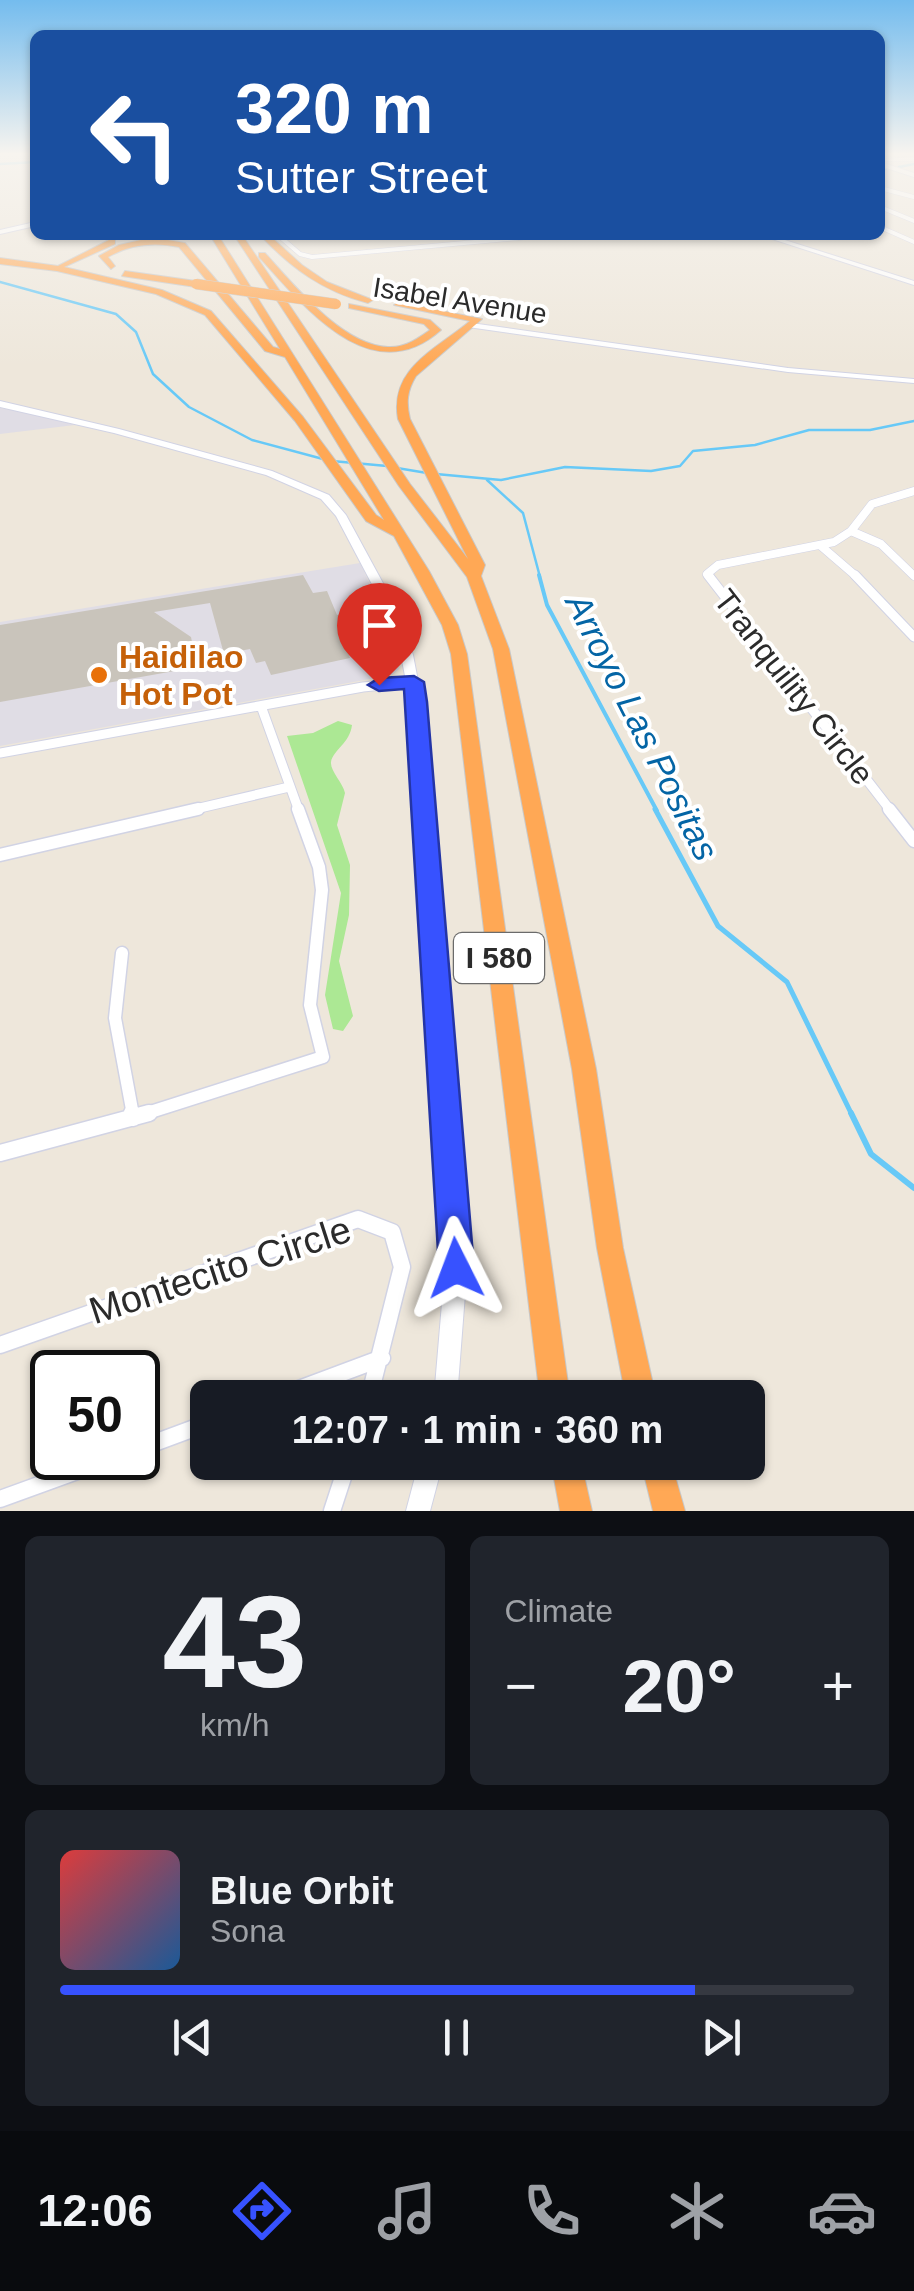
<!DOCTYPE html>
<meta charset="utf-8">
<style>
body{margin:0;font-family:Arial,sans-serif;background:#20242c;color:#f1f3f6;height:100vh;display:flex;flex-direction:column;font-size:38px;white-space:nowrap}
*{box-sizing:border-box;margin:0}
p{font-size:32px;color:#9ea1a6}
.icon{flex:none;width:55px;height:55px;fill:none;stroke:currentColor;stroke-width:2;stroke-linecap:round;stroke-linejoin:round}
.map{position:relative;height:1511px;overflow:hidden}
.sheet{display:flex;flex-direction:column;gap:25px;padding:25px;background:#0d0f14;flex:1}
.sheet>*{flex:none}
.top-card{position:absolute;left:30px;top:30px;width:855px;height:210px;border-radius:15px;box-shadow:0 2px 8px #0004;background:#1a4fa0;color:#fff;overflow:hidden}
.speed{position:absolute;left:30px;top:1350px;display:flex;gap:20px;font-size:50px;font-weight:700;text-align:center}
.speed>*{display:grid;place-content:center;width:130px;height:130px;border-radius:50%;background:#171b24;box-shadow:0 2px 8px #0004;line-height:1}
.speed .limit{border:5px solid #111;border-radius:15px;background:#fff;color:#111}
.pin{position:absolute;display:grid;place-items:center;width:85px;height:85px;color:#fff;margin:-102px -42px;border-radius:50% 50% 50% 0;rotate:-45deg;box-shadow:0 0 10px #0007}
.pin .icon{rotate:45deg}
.me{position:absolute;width:110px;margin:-55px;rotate:357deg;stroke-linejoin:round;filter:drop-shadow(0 0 8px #0008)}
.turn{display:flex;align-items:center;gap:35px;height:210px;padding:0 40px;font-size:45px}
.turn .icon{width:130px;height:130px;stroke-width:2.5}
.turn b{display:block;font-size:70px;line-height:85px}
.big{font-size:75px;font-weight:800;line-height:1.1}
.sheet .tile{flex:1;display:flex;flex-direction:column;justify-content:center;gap:15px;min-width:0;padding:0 35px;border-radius:15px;background:#20242c}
.sheet .dial{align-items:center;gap:0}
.dial b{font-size:130px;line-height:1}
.song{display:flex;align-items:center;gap:30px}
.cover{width:120px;height:120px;border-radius:15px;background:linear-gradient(135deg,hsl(0 70% 55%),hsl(210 70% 35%))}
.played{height:10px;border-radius:5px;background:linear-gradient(90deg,#3752ff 80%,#363941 80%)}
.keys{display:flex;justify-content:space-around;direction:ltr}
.heat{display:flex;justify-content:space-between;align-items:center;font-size:55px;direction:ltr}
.sheet .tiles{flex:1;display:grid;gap:25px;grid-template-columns:1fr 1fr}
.tile:last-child{grid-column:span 2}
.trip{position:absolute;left:190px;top:1380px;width:575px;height:100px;border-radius:15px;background:#171b24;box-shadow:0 2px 8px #0004;font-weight:800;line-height:100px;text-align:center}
.dock{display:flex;height:160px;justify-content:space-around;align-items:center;background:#090b0e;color:#9ea1a6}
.dock .icon{width:70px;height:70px}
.dock .active{color:#3752ff}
.dock b{font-size:45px;color:#f1f3f6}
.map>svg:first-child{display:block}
.industrial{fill:#e0dde5}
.green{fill:#ace894}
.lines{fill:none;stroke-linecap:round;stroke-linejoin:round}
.stream-far3{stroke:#67c9f7;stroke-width:2.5}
.stream-far2{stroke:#67c9f7;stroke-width:4}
.stream-far1{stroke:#67c9f7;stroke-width:5}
.stream{stroke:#67c9f7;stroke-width:6}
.building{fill:#c9c4bb}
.street-far4-casing{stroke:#d1d3e4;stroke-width:5}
.street-far3-casing{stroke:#d1d3e4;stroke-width:9}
.street-far2-casing{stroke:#d1d3e4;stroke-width:11}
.street-far1-casing{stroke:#d1d3e4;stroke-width:15}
.street-casing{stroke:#d1d3e4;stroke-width:19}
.secondary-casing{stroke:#d1d3e4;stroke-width:2}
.highway-casing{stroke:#c8c8c8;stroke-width:2}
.street-far4{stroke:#fff;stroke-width:4}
.street-far3{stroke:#fff;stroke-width:8}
.street-far2{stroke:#fff;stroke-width:9}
.street-far1{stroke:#fff;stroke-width:12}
.street{stroke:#fff;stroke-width:16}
.secondary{fill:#fff;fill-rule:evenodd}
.highway{fill:#ffa855;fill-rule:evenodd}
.highway-bridge-casing{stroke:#c8c8c8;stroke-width:11;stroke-linecap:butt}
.highway-bridge{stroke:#ffa855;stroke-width:10}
.route{fill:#3752ff;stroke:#2435a6;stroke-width:2.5}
.food-dot{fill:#e8710a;stroke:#fff;stroke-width:4}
.labels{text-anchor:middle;stroke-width:8;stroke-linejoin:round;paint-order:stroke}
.far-street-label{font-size:28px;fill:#2b2b2b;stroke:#fff}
.shield{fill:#fff;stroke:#6b6b6b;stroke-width:2.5}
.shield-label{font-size:30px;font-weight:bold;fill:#2b2b2b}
.food-label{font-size:32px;font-weight:bold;fill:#c56008;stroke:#fff;text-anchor:start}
.street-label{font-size:32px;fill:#2b2b2b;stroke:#fff}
.water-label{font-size:35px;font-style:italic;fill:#0465a5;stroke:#fff}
.near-street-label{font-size:38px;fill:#2b2b2b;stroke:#fff}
</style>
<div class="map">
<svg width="914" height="1511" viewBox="0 0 914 1511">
<rect width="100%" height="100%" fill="#eee7db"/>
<path class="industrial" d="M 0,408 L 34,414 L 75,425 L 0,434 Z
M 360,563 L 390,627 L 399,669 L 392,675 L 0,746 L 0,622 Z"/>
<path class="green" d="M 338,721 L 352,725 C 350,743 333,750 331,762 C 330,771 343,783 345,793 L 337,825 L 350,865 L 349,915 L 339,961 L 353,1016 L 343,1031 L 333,1029 L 325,995 L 341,893 L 287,736 L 313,733 Z"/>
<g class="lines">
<path class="stream-far3" d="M 0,164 L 35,162
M 899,167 L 914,164
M 880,169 L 886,169
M 0,282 L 116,314 L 136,332 L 153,374 L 189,407 L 252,440 L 323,459
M 332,461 L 387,466
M 397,468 L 427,473
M 436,474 L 501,480 L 565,467 L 651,471 L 680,466 L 693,451 L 755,445 L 809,430 L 870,430 L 914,421
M 487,480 L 523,513 L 540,577"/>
<path class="stream-far2" d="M 539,575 L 547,605 L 657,811"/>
<path class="stream-far1" d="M 655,809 L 718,926 L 787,982 L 852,1115"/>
<path class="stream" d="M 851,1113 L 871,1154 L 914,1188"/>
</g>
<path class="building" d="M 303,575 L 313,593 L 327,591 L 337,615 L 348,613 L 358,630 L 341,633 L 350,658 L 271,675 L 265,661 L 256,663 L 250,649 L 224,654 L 210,603 L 154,612 L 191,637 L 197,667 L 0,702 L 0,625 Z"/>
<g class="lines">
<g class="street-far4-casing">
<path id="street-far4" d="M 880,188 L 914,197
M 880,207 L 914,221
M 880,227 L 914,242
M 278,235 L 300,254 L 312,257 L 530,237"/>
</g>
<g class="street-far3-casing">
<path id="street-far3" d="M 851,531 L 881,544 L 914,576
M 821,546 L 857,577
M 710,577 L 707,574 L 718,565 L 834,542 L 851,531 L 872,504 L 914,491"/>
</g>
<g class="street-far2-casing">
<path id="street-far2" d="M 708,575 L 891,811
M 855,575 L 914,637
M 261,706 L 299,811
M 0,753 L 363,687 L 413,682
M 187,811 L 289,787"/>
</g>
<g class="street-far1-casing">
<path id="street-far1" d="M 889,809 L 914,841
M 0,855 L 198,809
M 122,953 L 115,1018 L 133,1115
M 141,1115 L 323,1057 L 310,1005 L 322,890 L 319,867 L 298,809"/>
</g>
<g class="street-casing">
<path id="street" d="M 132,1113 L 133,1118
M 0,1153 L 149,1113
M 0,1345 L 358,1219 L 392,1232 L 402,1267 L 369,1398
M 275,1398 L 382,1358
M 138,1449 L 208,1423
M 0,1499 L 113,1458
M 332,1511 L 348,1462"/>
</g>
<g class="secondary-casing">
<path id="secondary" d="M 914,157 L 914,161 L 882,161 L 885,159 Z
M 880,162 L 914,173 L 914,177 L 880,166 Z
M 35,222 L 35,226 L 0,234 L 0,230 Z
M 760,235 L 769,235 L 914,281 L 914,285 Z
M 471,323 L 788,368 L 914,379 L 914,383 L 788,372 L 468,327 L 467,325 Z
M 0,401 L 119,429 L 272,471 L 329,495 L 346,515 L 397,609 L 413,655 L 422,702 L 467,1268 L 457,1398 L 434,1398 L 445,1268 L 410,702 L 401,655 L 385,609 L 336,516 L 321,499 L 266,475 L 114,433 L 0,407 Z
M 419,1462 L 443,1462 L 430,1511 L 406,1511 Z"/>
</g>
<g class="highway-casing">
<path id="highway" d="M 210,235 L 218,235 L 429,571 L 458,625 L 467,654 L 570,1398 L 540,1398 L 451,654 L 442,625 L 394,536 L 366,521 L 295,421 L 205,315 L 156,294 L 57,271 L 0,264 L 0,258 L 58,266 L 109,240 L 115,240 L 115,244 L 64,267 L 162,290 L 211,311 L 303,417 L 376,515 L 384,520 L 285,357 L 265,351 L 179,247 C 154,242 131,244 108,257 L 115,266 L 111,269 L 99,256 L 119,245 L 141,240 L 162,239 L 185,243 L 273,347 L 280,349 Z
M 234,235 L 242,235 L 410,484 L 468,559 L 398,419 C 389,368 437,349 470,321 L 394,305 L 399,302 L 482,319 L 416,376 C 407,391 406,402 410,419 L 485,565 L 481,576 L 509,649 L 596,1069 L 623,1248 L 656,1398 L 626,1398 L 597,1248 L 572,1069 L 493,649 L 467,577 L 399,486 Z
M 260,235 L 269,235 L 302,265 L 327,282 L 373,300 L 368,303 C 324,292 291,268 260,235 Z
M 259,253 L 265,253 C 294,285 342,345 388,347 C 405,348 417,339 430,330 L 424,324 L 349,308 L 349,304 L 430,320 L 441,330 C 371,392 305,307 259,257 Z
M 125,271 L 196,281 L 200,284 L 196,287 L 122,276 Z
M 551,1462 L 581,1462 L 592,1511 L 560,1511 Z
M 641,1462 L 671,1462 L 685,1511 L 653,1511 Z"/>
</g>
<use href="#street-far4" class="street-far4"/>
<use href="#street-far3" class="street-far3"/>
<use href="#street-far2" class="street-far2"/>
<use href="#street-far1" class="street-far1"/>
<use href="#street" class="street"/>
<use href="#secondary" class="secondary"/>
<use href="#highway" class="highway"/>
<g class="highway-bridge-casing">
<path id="highway-bridge" d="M 196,284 L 336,304"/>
</g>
<use href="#highway-bridge" class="highway-bridge"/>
</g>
<linearGradient id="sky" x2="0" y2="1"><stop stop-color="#74bcee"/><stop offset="0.42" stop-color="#f7f4ef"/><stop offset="1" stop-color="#f7f4ef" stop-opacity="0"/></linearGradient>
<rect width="914" height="366" fill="url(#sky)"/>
<path class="route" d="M 414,676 L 424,682 L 427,702 L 474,1268 L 469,1280 L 456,1285 L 444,1280 L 439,1268 L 404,689 L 379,691 L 368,685 L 379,678 Z"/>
<circle class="food-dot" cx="99" cy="675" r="10"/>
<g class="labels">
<g class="far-street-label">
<text transform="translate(460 300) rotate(9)" y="10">Isabel Avenue</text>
</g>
<rect class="shield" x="454" y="933" width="90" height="50" rx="8"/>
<g class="shield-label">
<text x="499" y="968">I 580</text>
</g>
<g class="food-label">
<text x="119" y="668">Haidilao<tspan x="119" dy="37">Hot Pot</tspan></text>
</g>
<g class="street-label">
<text transform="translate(794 687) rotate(52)" y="11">Tranquility Circle</text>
</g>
<g class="water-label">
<text transform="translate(642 727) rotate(63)" y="12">Arroyo Las Positas</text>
</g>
<g class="near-street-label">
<text transform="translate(220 1270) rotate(-18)" y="13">Montecito Circle</text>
</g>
</g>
</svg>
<div class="speed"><div class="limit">50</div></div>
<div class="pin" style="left:379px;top:685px;background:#d93025"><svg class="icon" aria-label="arrive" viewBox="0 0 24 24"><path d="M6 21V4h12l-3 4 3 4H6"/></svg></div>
<svg class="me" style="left:456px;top:1268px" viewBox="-20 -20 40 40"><path d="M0-17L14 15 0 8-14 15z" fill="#3752ff" stroke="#fff" stroke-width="4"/></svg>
<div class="trip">12:07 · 1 min · 360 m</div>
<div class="top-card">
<div class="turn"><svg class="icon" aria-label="left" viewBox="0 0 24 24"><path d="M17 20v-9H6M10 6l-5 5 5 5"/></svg><div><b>320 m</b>Sutter Street</div></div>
</div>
</div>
<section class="sheet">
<div class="tiles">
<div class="tile dial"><b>43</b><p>km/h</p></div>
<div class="tile"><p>Climate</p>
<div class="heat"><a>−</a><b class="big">20°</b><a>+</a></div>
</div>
<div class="tile">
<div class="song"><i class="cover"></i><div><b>Blue Orbit</b><p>Sona</p></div></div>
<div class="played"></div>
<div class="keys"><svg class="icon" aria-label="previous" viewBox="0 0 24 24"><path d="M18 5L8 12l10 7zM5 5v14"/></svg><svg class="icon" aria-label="pause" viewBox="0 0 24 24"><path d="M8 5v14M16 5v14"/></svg><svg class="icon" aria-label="next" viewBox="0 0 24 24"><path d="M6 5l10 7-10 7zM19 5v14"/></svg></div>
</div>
</div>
</section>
<nav class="dock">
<b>12:06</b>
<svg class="icon active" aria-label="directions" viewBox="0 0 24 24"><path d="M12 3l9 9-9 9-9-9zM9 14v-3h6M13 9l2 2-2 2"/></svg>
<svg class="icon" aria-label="music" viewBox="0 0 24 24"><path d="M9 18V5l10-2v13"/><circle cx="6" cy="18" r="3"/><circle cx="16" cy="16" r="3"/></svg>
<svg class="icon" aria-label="phone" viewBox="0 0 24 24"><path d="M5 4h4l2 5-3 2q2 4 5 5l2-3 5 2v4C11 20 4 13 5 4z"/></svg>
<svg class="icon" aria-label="climate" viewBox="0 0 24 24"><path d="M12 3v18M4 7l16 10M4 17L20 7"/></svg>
<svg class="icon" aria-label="car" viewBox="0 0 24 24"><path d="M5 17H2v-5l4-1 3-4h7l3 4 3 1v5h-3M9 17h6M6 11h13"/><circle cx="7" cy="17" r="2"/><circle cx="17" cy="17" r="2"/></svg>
</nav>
